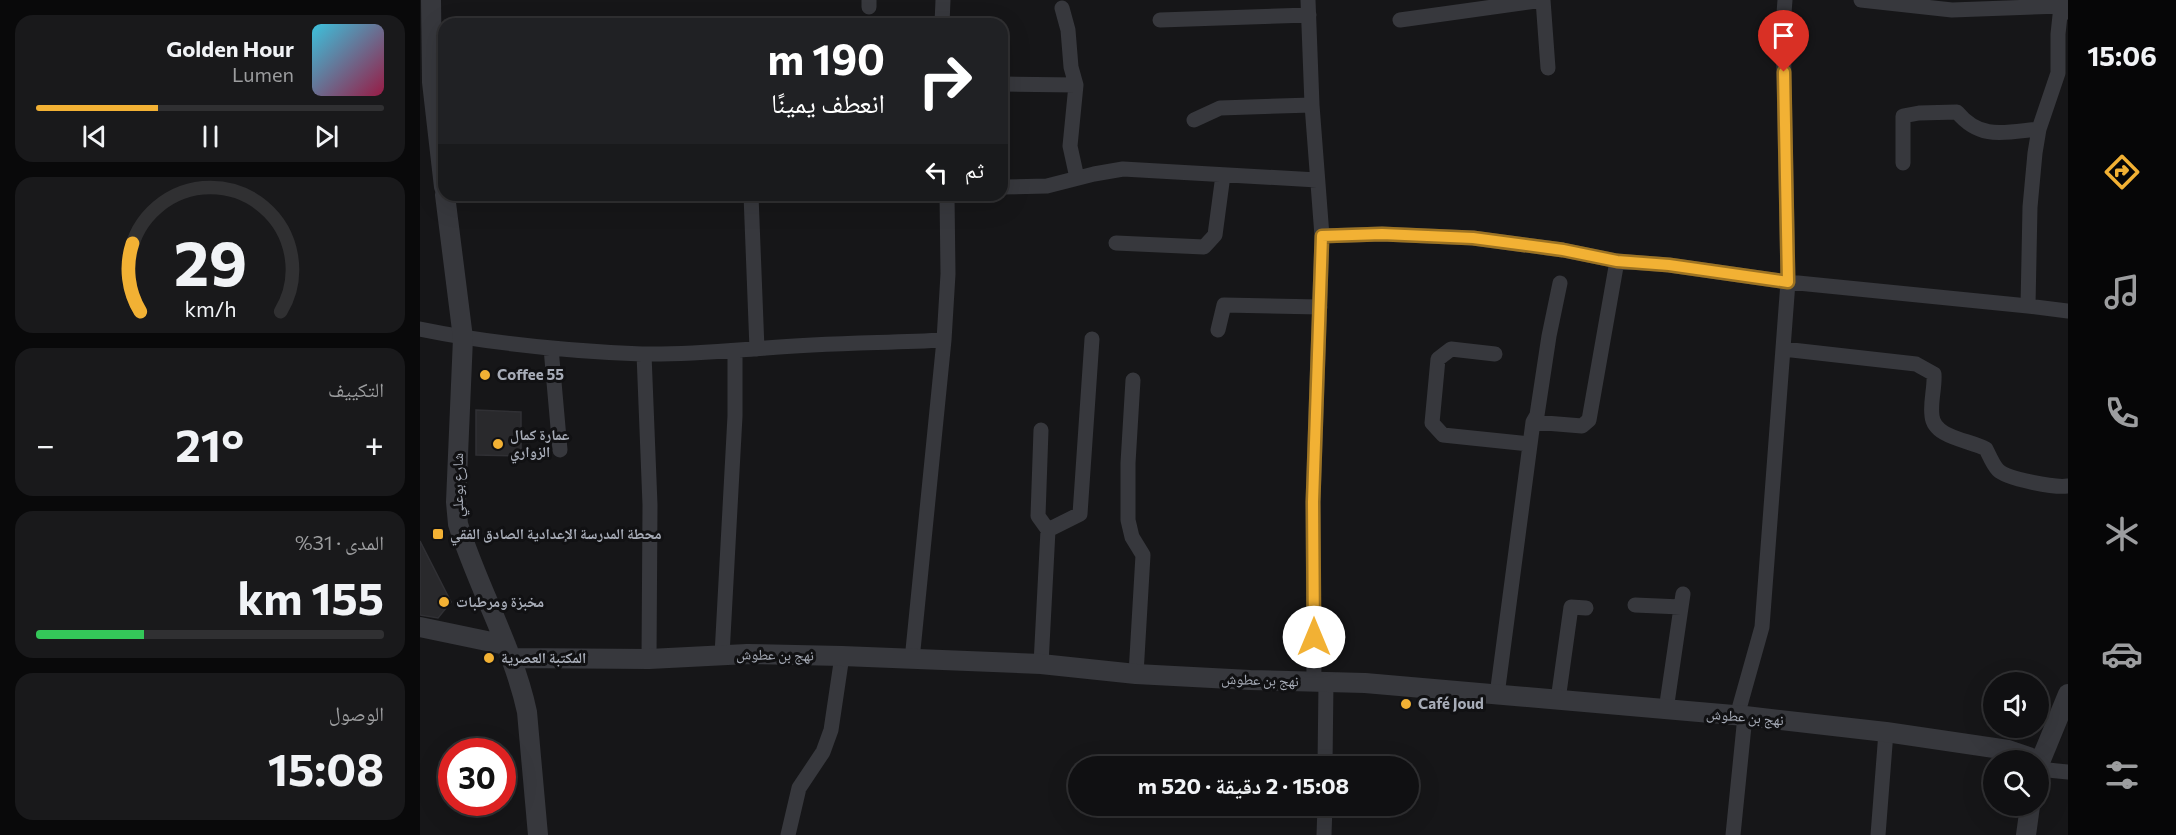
<!DOCTYPE html>
<html lang="ar">
<meta charset="utf-8">
<style>
body{margin:0;font-family:Commissioner,"Noto Naskh Arabic",sans-serif;background:#19191b;color:#f1f3f6;direction:rtl;height:100vh;display:flex;flex-direction:column;font-size:22px;white-space:nowrap}
*{box-sizing:border-box;margin:0}
p{font-size:20px;color:#9c9d9f}
.icon{flex:none;width:33px;height:33px;fill:none;stroke:currentColor;stroke-width:2;stroke-linecap:round;stroke-linejoin:round}
.map{position:relative;flex:1;overflow:hidden;direction:ltr}
.panel{display:flex;flex-direction:column;gap:15px;padding:15px;background:#09090a;width:420px}
.panel>*{flex:none}
.hud{position:absolute;left:18px;top:18px;width:570px;height:183px;border-radius:18px;box-shadow:0 6px 24px #0002,0 0 0 2px #303032;direction:rtl;background:#202124;color:#fff;overflow:hidden}
.tools{position:absolute;left:1563px;top:672px;display:grid;gap:12px}
.tools a{display:grid;place-items:center;width:66px;height:66px;border-radius:50%;background:#101012;box-shadow:0 6px 24px #0002,0 0 0 2px #303032;font-size:30px}
.speed{position:absolute;left:18px;top:738px;display:flex;gap:12px;font-size:30px;font-weight:700;text-align:center}
.speed>*{display:grid;place-content:center;width:78px;height:78px;border-radius:50%;background:#101012;box-shadow:0 6px 24px #0002,0 0 0 2px #303032;line-height:1}
.speed .limit{border:9px solid #d22;background:#fff;color:#111}
.pin{position:absolute;display:grid;place-items:center;width:51px;height:51px;color:#fff;margin:-62px -26px;border-radius:50% 50% 50% 0;rotate:-45deg;box-shadow:0 0 6px #0007}
.pin .icon{rotate:45deg}
.me{position:absolute;width:66px;margin:-33px;rotate:0deg;stroke-linejoin:round;filter:drop-shadow(0 0 4px #0008)}
.turn{display:flex;align-items:center;gap:21px;height:126px;padding:0 24px;font-size:27px}
.turn .icon{width:78px;height:78px;stroke-width:2.5}
.turn b{display:block;font-size:42px;line-height:51px}
.then{display:flex;align-items:center;height:57px;padding:0 24px;background:#0003;gap:12px;font-size:22px}
.big{font-size:45px;font-weight:700;line-height:1.1}
.panel .tile{flex:1;display:flex;flex-direction:column;justify-content:center;gap:9px;min-width:0;padding:0 21px;border-radius:18px;background:#19191b}
.panel .dial{align-items:center;gap:0}
.dial svg{height:156px;overflow:visible;fill:none;stroke:#303032;stroke-width:7;stroke-linecap:round;text-anchor:middle}
.dial text{fill:#f1f3f6;stroke:none}
.song{display:flex;align-items:center;gap:18px}
.cover{width:72px;height:72px;border-radius:9px;background:linear-gradient(135deg,hsl(190 70% 55%),hsl(340 70% 35%))}
.played{height:6px;border-radius:3px;background:linear-gradient(90deg,#f2b134 35%,#303032 35%)}
.keys{display:flex;justify-content:space-around;direction:ltr}
.heat{display:flex;justify-content:space-between;align-items:center;font-size:33px;direction:ltr}
.charge{height:9px;border-radius:4px;background:linear-gradient(90deg,#34c759 31%,#303032 0)}
.trip{position:absolute;left:648px;top:756px;width:351px;height:60px;border-radius:30px;background:#101012;box-shadow:0 6px 24px #0002,0 0 0 2px #303032;font-weight:700;line-height:60px;text-align:center;direction:rtl}
main{display:flex;flex:1;min-height:0}
.dock{display:flex;flex-direction:column;width:108px;justify-content:space-around;align-items:center;background:#060607;color:#9c9d9f}
.dock .icon{width:42px;height:42px}
.dock .active{color:#f2b134}
.dock b{font-size:27px;color:#f1f3f6}
.map>svg:first-child{display:block}
.building{fill:#29292c;stroke:#303034;stroke-width:1.5}
.lines{fill:none;stroke-linecap:round;stroke-linejoin:round}
.minor{stroke:#37383d;stroke-width:15}
.tertiary{stroke:#37383d;stroke-width:20}
.route-casing{stroke:#9d7322;stroke-width:15}
.route{stroke:#f2b134;stroke-width:10}
.poi-dot{fill:#f2b134;stroke:#111113;stroke-width:2}
.labels{text-anchor:middle;stroke-width:6;stroke-linejoin:round;paint-order:stroke}
.poi-label{font-size:15px;font-weight:bold;fill:#a8adb8;stroke:#111113;text-anchor:start}
.street-label{font-size:15px;fill:#a8adb8;stroke:#111113}
</style>
<main>
<nav class="dock">
<b>15:06</b>
<svg class="icon active" aria-label="directions" viewBox="0 0 24 24"><path d="M12 3l9 9-9 9-9-9zM9 14v-3h6M13 9l2 2-2 2"/></svg>
<svg class="icon" aria-label="music" viewBox="0 0 24 24"><path d="M9 18V5l10-2v13"/><circle cx="6" cy="18" r="3"/><circle cx="16" cy="16" r="3"/></svg>
<svg class="icon" aria-label="phone" viewBox="0 0 24 24"><path d="M5 4h4l2 5-3 2q2 4 5 5l2-3 5 2v4C11 20 4 13 5 4z"/></svg>
<svg class="icon" aria-label="climate" viewBox="0 0 24 24"><path d="M12 3v18M4 7l16 10M4 17L20 7"/></svg>
<svg class="icon" aria-label="car" viewBox="0 0 24 24"><path d="M5 17H2v-5l4-1 3-4h7l3 4 3 1v5h-3M9 17h6M6 11h13"/><circle cx="7" cy="17" r="2"/><circle cx="17" cy="17" r="2"/></svg>
<svg class="icon" aria-label="filters" viewBox="0 0 24 24"><path d="M4 7h16M4 17h16"/><circle cx="9" cy="7" r="2"/><circle cx="15" cy="17" r="2"/></svg>
</nav>
<div class="map">
<svg width="1648" height="835" viewBox="0 0 1648 835">
<rect width="100%" height="100%" fill="#161618"/>
<path class="building" d="M 56,410 L 101,412 L 101,456 L 56,455 Z
M 0,541 L 31,602 L 18,618 L 0,615 Z"/>
<g class="lines">
<path class="minor" d="M 449,0 L 449,7
M 888,0 L 892,105 L 902,236 L 893,502 L 894,682
M 1123,0 L 1128,68
M 1365,0 L 1363,26 L 1368,282 L 1608,306
M 1441,0 L 1532,10 L 1641,6 L 1644,0
M 642,8 L 648,30 L 651,67 L 656,85 L 650,146 L 657,178
M 1648,12 L 1641,6 L 1638,34 L 1638,73 L 1619,129 L 1615,153 L 1610,207 L 1608,306 L 1648,311
M 740,20 L 889,15
M 980,20 L 1123,0
M 522,24 L 523,0
M 582,84 L 656,85
M 774,120 L 800,108 L 892,105
M 1483,163 L 1483,116 L 1499,113 L 1537,112 C 1561,141 1586,132 1619,129
M 582,187 L 627,186 L 674,174 L 703,169 L 897,180
M 331,195 L 337,349
M 902,236 L 962,234 L 1053,238 L 1143,250 L 1197,261 L 1249,265 L 1368,282 L 1342,627 L 1317,716
M 696,243 L 784,247 L 795,235 L 803,175
M 0,329 C 73,344 148,351 222,354 C 264,355 305,351 346,348 C 405,343 465,343 524,340 L 492,660
M 798,330 L 804,305 L 900,307
M 524,340 L 528,274 L 527,195
M 131,348 L 140,450
M 1363,349 L 1496,364 L 1514,374 C 1515,388 1510,402 1512,416 C 1514,438 1550,440 1566,449 C 1569,455 1573,465 1578,470 C 1587,479 1635,488 1648,486
M 224,354 L 230,505 L 229,659
M 1075,354 L 1031,349 L 1018,359 L 1012,423 L 1023,435 L 1110,444
M 713,380 L 708,463 L 708,520 L 712,537 L 723,555 L 716,674
M 1113,422 L 1117,415 L 1129,336 L 1140,283
M 621,430 L 618,516 L 628,530 L 621,664
M 628,530 L 660,514 L 672,339
M 1215,605 L 1261,607
M 302,655 L 315,416 L 315,352
M 1077,695 L 1113,422 L 1162,426 L 1169,420 L 1197,261
M 1138,700 L 1151,607 L 1166,608
M 1246,710 L 1263,594
M 905,766 L 906,682
M 1618,769 L 1648,772
M 368,835 L 379,788 L 403,752 L 411,730 L 422,656
M 904,835 L 905,806
M 1313,835 L 1325,716
M 1458,835 L 1466,732"/>
<path class="tertiary" d="M 11,0 L 12,82 L 24,187
M 25,195 L 43,338 L 36,502 L 38,524 C 58,588 93,647 107,712 L 118,835
M 0,627 L 86,645
M 92,658 L 229,659 L 327,654 L 422,656 L 621,664 L 716,674 L 830,680 L 945,683 L 1325,716 L 1466,732 L 1588,750 L 1620,761
M 1618,767 L 1648,694
M 1606,835 L 1610,806"/>
</g>
<g class="lines">
<g class="route-casing">
<path id="route" d="M 894,637 L 893,502 L 902,236 L 962,234 L 1053,238 L 1143,250 L 1197,261 L 1249,265 L 1368,282 L 1364,72"/>
</g>
<use href="#route" class="route"/>
</g>
<g class="poi-dot">
<circle cx="65" cy="375" r="6"/>
<circle cx="78" cy="444" r="6"/>
<rect x="12" y="528" width="12" height="12" rx="3"/>
<circle cx="24" cy="602" r="6"/>
<circle cx="69" cy="658" r="6"/>
<circle cx="986" cy="704" r="6"/>
</g>
<g class="labels">
<g class="poi-label">
<text x="77" y="380">Coffee 55</text>
<text x="90" y="440">عمارة كمال<tspan x="90" dy="17">الزواري</tspan></text>
<text x="30" y="539">محطة المدرسة الإعدادية الصادق الفقي</text>
<text x="36" y="607">مخبزة ومرطبات</text>
<text x="81" y="663">المكتبة العصرية</text>
<text x="998" y="709">Café Joud</text>
</g>
<g class="street-label">
<text transform="translate(38 485) rotate(-90)" y="5">شارع بوعلي</text>
<text transform="translate(355 655) rotate(1)" y="5">نهج بن عطوش</text>
<text transform="translate(840 680) rotate(2)" y="5">نهج بن عطوش</text>
<text transform="translate(1325 717) rotate(5)" y="5">نهج بن عطوش</text>
</g>
</g>
</svg>
<div class="tools">
<a><svg class="icon" aria-label="sound" viewBox="0 0 24 24"><path d="M4 9h4l5-4v14l-5-4H4zM17 9q2 3 0 6"/></svg></a>
<a><svg class="icon" aria-label="search" viewBox="0 0 24 24"><circle cx="10" cy="10" r="6"/><path d="M15 15l6 6"/></svg></a>
</div>
<div class="speed"><div class="limit">30</div></div>
<div class="pin" style="left:1364px;top:72px;background:#d93025"><svg class="icon" aria-label="arrive" viewBox="0 0 24 24"><path d="M6 21V4h12l-3 4 3 4H6"/></svg></div>
<svg class="me" style="left:894px;top:637px" viewBox="-20 -20 40 40"><circle r="19" fill="#fff"/><path d="M0-13L10 11 0 6-10 11z" fill="#f2b134"/></svg>
<div class="trip">15:08 · 2 دقيقة · 520 m</div>
<div class="hud">
<div class="turn"><svg class="icon" aria-label="right" viewBox="0 0 24 24"><path d="M7 20v-9h11M14 6l5 5-5 5"/></svg><div><b>190 m</b>انعطف يمينًا</div></div>
<div class="then">ثم<svg class="icon" aria-label="left" viewBox="0 0 24 24"><path d="M17 20v-9H6M10 6l-5 5 5 5"/></svg></div>
</div>
</div>
<section class="panel">
<div class="tile">
<div class="song"><i class="cover"></i><div><b>Golden Hour</b><p>Lumen</p></div></div>
<div class="played"></div>
<div class="keys"><svg class="icon" aria-label="previous" viewBox="0 0 24 24"><path d="M18 5L8 12l10 7zM5 5v14"/></svg><svg class="icon" aria-label="pause" viewBox="0 0 24 24"><path d="M8 5v14M16 5v14"/></svg><svg class="icon" aria-label="next" viewBox="0 0 24 24"><path d="M6 5l10 7-10 7zM19 5v14"/></svg></div>
</div>
<div class="tile dial"><svg viewBox="0 0 100 80">
<path d="M14 69A42 42 0 1 1 86 69"/>
<path d="M14 69A42 42 0 0 1 10 34" stroke="#f2b134"/>
<text x="50" y="56" font-size="32" font-weight="700">29</text>
<text x="50" y="72" font-size="11">km/h</text>
</svg></div>
<div class="tile"><p>التكييف</p>
<div class="heat"><a>−</a><b class="big">21°</b><a>+</a></div>
</div>
<div class="tile"><p>المدى · 31%</p><b class="big">155 km</b><div class="charge"></div></div>
<div class="tile"><p>الوصول</p><b class="big">15:08</b></div>
</section>
</main>
